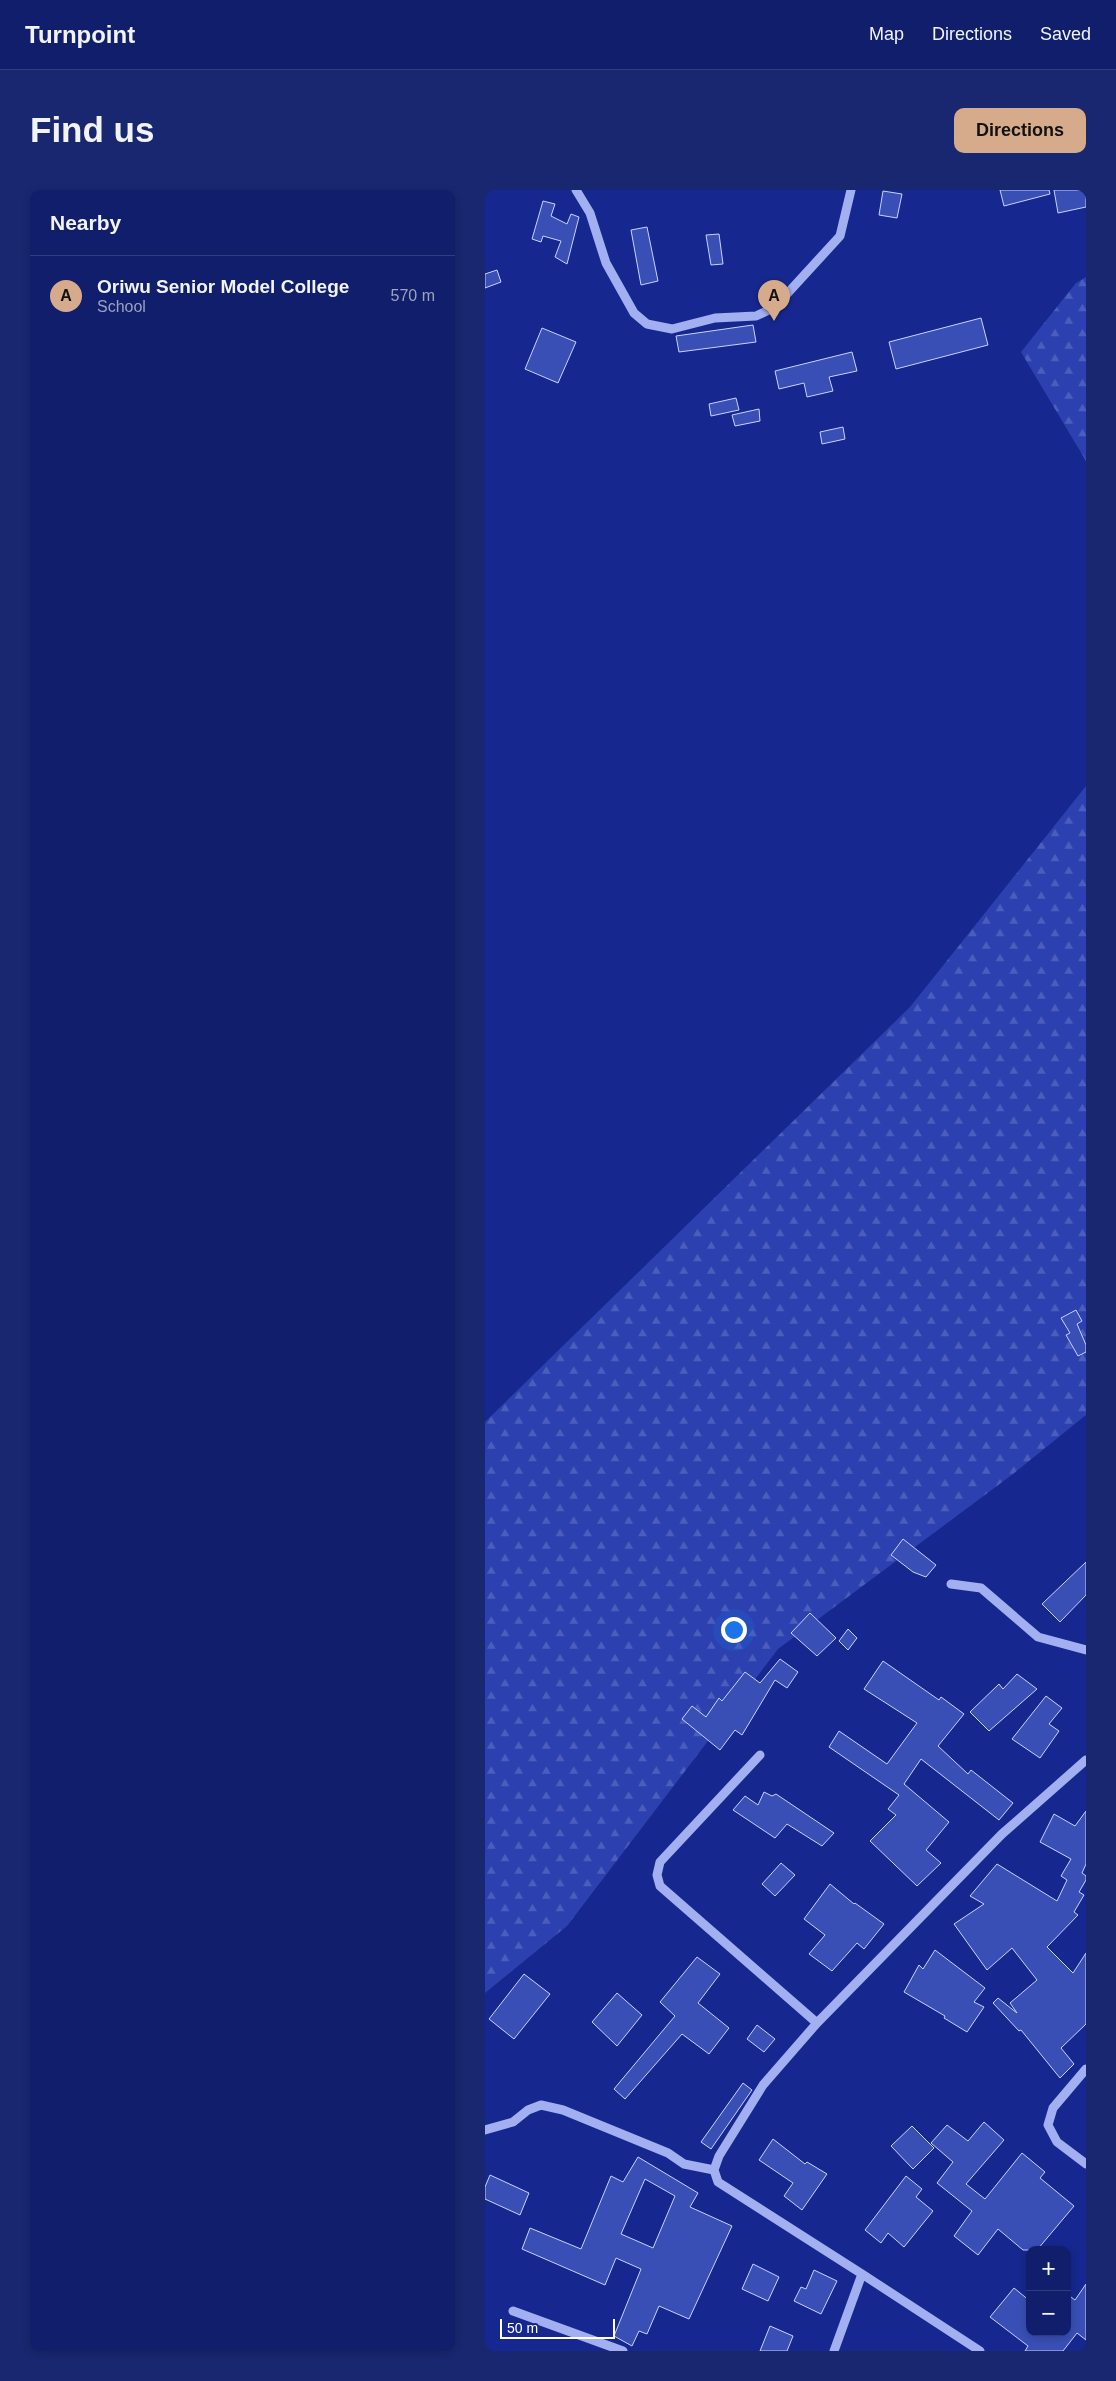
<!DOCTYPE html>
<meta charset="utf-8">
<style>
:root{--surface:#101e6b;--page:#192771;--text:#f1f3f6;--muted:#9ca2c1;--line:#303c7e;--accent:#d6ab8b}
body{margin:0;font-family:Arial,sans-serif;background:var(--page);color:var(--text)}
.controls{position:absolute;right:15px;bottom:15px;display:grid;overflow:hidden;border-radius:10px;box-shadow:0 2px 8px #0003}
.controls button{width:45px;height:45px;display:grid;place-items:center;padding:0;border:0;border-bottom:1px solid var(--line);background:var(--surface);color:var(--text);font:25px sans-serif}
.scale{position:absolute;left:15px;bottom:12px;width:115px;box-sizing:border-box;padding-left:5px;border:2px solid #fff;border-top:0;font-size:14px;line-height:18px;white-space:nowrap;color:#fff;-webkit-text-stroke:4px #16288f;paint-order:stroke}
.you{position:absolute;left:248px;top:1439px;width:18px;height:18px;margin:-12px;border:4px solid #fff;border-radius:50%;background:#1a73e8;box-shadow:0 0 0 8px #1a73e833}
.badge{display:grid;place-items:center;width:32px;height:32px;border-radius:50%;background:var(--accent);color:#111;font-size:16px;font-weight:700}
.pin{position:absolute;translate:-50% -41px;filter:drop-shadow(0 1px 2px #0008)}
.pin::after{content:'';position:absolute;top:26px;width:18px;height:15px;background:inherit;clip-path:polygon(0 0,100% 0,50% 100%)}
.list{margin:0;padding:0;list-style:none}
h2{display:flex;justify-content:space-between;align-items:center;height:65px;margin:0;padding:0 20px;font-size:21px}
h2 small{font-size:16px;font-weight:400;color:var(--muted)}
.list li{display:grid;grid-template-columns:32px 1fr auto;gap:15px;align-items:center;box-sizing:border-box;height:80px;padding:0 20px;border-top:1px solid var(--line)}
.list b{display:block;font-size:19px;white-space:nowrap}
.list p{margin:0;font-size:16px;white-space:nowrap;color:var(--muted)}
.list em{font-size:16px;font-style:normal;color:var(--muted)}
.map{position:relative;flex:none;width:601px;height:2161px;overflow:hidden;border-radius:10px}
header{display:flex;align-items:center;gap:30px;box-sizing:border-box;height:70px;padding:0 25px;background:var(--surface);border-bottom:1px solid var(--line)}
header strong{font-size:24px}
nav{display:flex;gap:28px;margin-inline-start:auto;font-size:18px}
.intro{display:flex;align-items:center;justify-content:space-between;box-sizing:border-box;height:120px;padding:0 30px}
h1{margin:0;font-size:35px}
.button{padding:12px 22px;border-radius:10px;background:var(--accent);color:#111;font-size:18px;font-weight:700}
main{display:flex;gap:30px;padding:0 30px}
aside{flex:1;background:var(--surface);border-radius:10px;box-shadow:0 2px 8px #0003}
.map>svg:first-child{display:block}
</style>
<header>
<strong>Turnpoint</strong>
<nav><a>Map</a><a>Directions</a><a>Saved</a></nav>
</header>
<div class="intro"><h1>Find us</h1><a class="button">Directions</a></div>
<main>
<aside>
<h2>Nearby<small></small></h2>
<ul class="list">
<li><span class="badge">A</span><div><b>Oriwu Senior Model College</b><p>School</p></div><em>570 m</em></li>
</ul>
</aside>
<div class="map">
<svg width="601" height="2161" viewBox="0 0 601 2161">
<defs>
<pattern id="forest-firs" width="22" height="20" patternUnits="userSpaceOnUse" patternTransform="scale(1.25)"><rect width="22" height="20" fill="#2c41af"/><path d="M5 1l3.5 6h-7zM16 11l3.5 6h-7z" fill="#4c5ebb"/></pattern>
</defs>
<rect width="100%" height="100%" fill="#16288f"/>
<path fill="url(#forest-firs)" d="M 601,87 L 601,271 L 536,162 L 591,93 Z
M 601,596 L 601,1225 L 528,1284 L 293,1459 L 82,1736 L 0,1803 L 0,1232 L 425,817 Z"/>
<path fill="#3a4fb5" stroke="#c8d1fb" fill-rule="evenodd" d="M 515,0 L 564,0 L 565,4 L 519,16 Z
M 569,0 L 601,0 L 601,17 L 573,23 Z
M 398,1 L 417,4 L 412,28 L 394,25 Z
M 58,11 L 70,14 L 66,26 L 82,34 L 86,24 L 94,27 L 82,74 L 70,67 L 76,51 L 58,46 L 56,52 L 47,49 Z
M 162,37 L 173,91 L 156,95 L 146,40 Z
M 234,44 L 238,74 L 226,75 L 221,45 Z
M 12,80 L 16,92 L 0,98 L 0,84 Z
M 496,128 L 503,155 L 411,179 L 404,152 Z
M 268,135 L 271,152 L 194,162 L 191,146 Z
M 57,138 L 91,152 L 73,193 L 40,179 Z
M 367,162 L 372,181 L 344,187 L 348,201 L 322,207 L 319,193 L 294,199 L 290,181 Z
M 251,208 L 254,220 L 226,226 L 224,214 Z
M 274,219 L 275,231 L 250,236 L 247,225 Z
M 358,237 L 360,249 L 337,254 L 335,242 Z
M 591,1120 L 597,1131 L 592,1134 L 601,1155 L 601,1162 L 593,1166 L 581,1145 L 585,1143 L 576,1128 Z
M 418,1349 L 451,1375 L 441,1387 L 428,1382 L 406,1365 Z
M 601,1372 L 601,1405 L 575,1432 L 557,1414 Z
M 325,1423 L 351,1448 L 332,1466 L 306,1443 Z
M 363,1439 L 372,1448 L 363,1460 L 354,1451 Z
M 295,1469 L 313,1482 L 302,1498 L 290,1490 L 257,1545 L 250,1540 L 235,1560 L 197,1529 L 207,1516 L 221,1527 L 234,1508 L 237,1511 L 260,1482 L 275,1493 Z
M 398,1471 L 454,1510 L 456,1507 L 479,1524 L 453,1556 L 483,1584 L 486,1580 L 528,1613 L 514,1630 L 436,1569 L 419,1594 L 464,1632 L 441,1660 L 456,1673 L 432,1696 L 385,1651 L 411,1625 L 403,1619 L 414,1605 L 344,1557 L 354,1541 L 402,1574 L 432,1533 L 379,1499 Z
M 532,1484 L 552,1499 L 504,1541 L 485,1522 L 514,1494 L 518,1499 Z
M 561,1506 L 577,1518 L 564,1534 L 574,1541 L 555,1568 L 527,1549 Z
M 279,1602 L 287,1606 L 291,1604 L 349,1643 L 337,1656 L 302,1634 L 290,1648 L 248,1620 L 260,1606 L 273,1615 Z
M 601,1621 L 601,1674 L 597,1683 L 601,1686 L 601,1690 L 594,1702 L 599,1705 L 589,1722 L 593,1725 L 562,1757 L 588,1783 L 601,1763 L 601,1834 L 576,1858 L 589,1874 L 575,1888 L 536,1840 L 534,1841 L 508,1813 L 513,1808 L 532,1823 L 525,1813 L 552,1790 L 527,1758 L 502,1780 L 469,1734 L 499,1714 L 485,1706 L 512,1674 L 572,1711 L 582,1690 L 576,1686 L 586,1669 L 555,1652 L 569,1624 L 590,1636 Z
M 296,1673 L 310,1685 L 290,1706 L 277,1694 Z
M 345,1694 L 369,1714 L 370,1713 L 399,1734 L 379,1759 L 372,1753 L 347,1781 L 324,1764 L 340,1745 L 319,1729 Z
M 450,1760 L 500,1798 L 489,1812 L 499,1817 L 482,1842 L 459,1828 L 460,1826 L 419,1802 L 434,1775 L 438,1779 Z
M 212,1767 L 235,1784 L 213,1813 L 244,1838 L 224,1864 L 197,1844 L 140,1909 L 129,1899 L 190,1826 L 175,1812 Z
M 39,1784 L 65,1804 L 29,1849 L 4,1829 Z
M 132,1803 L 157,1825 L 132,1856 L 107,1832 Z
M 272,1835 L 290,1849 L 279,1862 L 262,1849 Z
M 258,1893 L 267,1900 L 226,1959 L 216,1952 Z
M 499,1932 L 519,1950 L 481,1994 L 500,2009 L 537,1963 L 560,1982 L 555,1988 L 589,2016 L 552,2060 L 538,2060 L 513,2039 L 493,2065 L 469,2046 L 487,2021 L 452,1993 L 468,1972 L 446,1953 L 462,1935 L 483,1951 Z
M 427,1936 L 449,1958 L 428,1979 L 406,1956 Z
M 288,1949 L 320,1974 L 322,1972 L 342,1984 L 317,2020 L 299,2006 L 308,1993 L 274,1970 Z
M 153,1967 L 213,2003 L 205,2017 L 247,2036 L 204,2129 L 174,2116 L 162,2144 L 154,2141 L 147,2156 L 129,2146 L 156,2079 L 131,2068 L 120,2095 L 37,2059 L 45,2038 L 96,2059 L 126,1986 L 138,1992 ZM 160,1989 L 190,2006 L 168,2058 L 136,2044 Z
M 5,1985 L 44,2003 L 35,2025 L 0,2009 L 0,1997 Z
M 421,1986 L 437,1999 L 431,2007 L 448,2021 L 419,2057 L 403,2043 L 396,2053 L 380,2040 Z
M 268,2074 L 294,2087 L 283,2111 L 257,2099 Z
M 329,2080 L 352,2091 L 336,2124 L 309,2111 L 316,2097 L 321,2099 Z
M 601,2094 L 601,2150 L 592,2143 L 578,2161 L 540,2161 L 543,2156 L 505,2127 L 529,2098 L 545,2111 L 545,2142 L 582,2142 L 582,2104 L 590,2110 Z
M 285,2136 L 308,2146 L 302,2161 L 275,2161 Z"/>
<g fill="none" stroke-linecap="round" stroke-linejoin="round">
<path stroke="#a2aff0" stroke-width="9" d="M 91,0 L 105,23 L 121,73 L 149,123 L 162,134 L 187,139 L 230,128 L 271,126 L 290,117 L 355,46 L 366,0
M 466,1394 L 496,1398 L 553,1447 L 601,1460
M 275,1565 L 175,1672 L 172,1685 L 175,1696 L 332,1833
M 601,1879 L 568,1918 L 563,1935 L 572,1952 L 601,1974
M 0,1940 L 28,1932 L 43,1920 L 56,1915 L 78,1920 L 183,1963 L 199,1974 L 229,1980
M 377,2084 L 495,2161
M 28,2121 L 138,2161
M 349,2161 L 377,2084 L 233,1992 L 229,1980 L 234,1966 L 278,1895 L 332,1833 L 517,1644 L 601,1570"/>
</g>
</svg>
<div class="controls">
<button>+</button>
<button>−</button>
</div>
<div class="scale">50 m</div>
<div class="you"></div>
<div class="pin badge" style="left:289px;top:131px">A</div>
</div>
</main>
